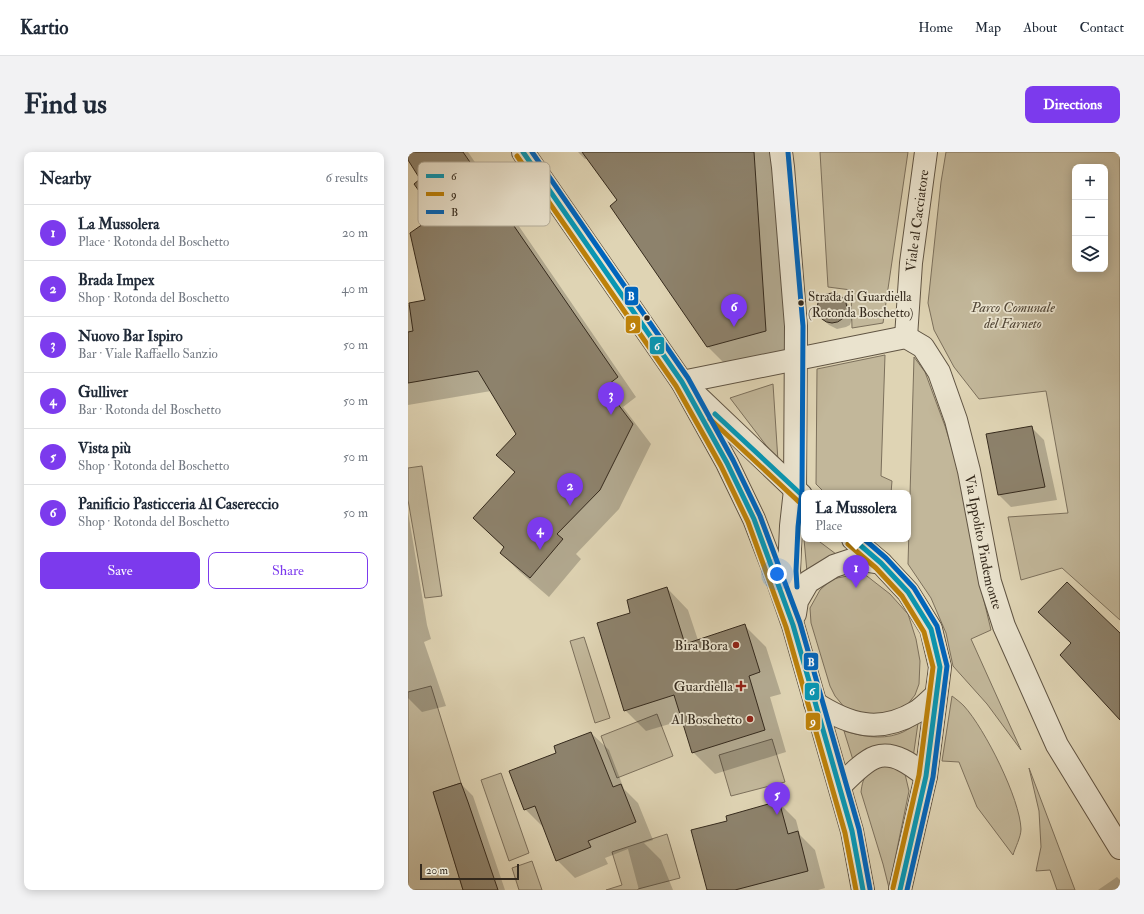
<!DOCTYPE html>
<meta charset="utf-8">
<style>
:root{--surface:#fff;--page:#f2f2f3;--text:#1f2937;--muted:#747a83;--line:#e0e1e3;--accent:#7c3aed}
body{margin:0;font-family:"IM FELL Double Pica",serif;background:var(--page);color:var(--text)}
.controls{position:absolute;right:12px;top:12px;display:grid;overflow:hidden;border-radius:8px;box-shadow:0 2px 10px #0003}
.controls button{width:36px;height:36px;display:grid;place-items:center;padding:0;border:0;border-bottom:1px solid var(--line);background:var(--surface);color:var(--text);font:20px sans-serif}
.scale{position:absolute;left:12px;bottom:10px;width:99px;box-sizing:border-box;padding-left:4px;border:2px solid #352a1d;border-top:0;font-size:11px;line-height:14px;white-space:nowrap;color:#352a1d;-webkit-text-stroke:3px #eae3ce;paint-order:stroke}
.you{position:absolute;left:369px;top:422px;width:14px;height:14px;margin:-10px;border:3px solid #fff;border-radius:50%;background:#1a73e8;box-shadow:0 0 0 6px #1a73e833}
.badge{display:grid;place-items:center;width:26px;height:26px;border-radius:50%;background:var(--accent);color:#fff;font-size:13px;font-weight:700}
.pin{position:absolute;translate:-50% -33px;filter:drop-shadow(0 1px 2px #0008)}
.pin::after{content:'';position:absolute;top:21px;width:14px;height:12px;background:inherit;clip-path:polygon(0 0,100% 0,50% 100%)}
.popup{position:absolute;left:393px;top:338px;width:110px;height:52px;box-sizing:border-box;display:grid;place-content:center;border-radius:8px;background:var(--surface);filter:drop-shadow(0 1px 3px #0005);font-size:13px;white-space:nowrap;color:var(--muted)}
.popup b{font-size:15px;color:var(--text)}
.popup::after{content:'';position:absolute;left:50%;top:100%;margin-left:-8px;border:8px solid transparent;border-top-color:var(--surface)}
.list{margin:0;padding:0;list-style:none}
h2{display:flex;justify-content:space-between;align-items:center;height:52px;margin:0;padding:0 16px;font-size:17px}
h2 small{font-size:13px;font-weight:400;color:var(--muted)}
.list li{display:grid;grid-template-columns:26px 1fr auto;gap:12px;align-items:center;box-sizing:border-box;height:56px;padding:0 16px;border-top:1px solid var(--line)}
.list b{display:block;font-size:15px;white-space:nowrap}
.list p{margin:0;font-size:13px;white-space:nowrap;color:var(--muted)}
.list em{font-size:13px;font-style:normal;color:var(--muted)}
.actions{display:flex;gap:8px;padding:12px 16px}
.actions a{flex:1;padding:9px 0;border:1px solid var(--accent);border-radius:8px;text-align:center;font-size:14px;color:var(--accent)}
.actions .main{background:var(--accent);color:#fff}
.icon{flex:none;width:22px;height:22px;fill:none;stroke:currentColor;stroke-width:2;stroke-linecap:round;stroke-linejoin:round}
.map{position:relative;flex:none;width:712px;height:738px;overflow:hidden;border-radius:8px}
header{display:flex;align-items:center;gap:24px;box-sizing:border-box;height:56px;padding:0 20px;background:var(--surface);border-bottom:1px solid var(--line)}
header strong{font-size:19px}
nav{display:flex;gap:22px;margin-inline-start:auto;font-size:14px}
.intro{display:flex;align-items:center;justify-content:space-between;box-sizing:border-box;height:96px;padding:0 24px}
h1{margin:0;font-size:28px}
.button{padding:10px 18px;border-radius:8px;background:var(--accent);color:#fff;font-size:14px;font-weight:700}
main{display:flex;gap:24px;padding:0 24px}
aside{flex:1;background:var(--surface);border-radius:8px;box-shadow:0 2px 10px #0003}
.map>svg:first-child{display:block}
</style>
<header>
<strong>Kartio</strong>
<nav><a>Home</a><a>Map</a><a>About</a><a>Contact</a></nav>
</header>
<div class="intro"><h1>Find us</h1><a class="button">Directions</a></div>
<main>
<aside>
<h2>Nearby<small>6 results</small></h2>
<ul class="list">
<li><span class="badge">1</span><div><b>La Mussolera</b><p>Place · Rotonda del Boschetto</p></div><em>20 m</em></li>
<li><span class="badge">2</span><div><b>Brada Impex</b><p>Shop · Rotonda del Boschetto</p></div><em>40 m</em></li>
<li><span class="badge">3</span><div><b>Nuovo Bar Ispiro</b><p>Bar · Viale Raffaello Sanzio</p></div><em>50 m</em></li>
<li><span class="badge">4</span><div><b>Gulliver</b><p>Bar · Rotonda del Boschetto</p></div><em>50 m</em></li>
<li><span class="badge">5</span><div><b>Vista più</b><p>Shop · Rotonda del Boschetto</p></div><em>50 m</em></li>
<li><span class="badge">6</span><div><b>Panificio Pasticceria Al Casereccio</b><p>Shop · Rotonda del Boschetto</p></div><em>50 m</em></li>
</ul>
<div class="actions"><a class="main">Save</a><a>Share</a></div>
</aside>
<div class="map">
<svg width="712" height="738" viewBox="0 0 712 738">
<rect width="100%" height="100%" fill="#dfd4b4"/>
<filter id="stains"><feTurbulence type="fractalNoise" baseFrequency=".005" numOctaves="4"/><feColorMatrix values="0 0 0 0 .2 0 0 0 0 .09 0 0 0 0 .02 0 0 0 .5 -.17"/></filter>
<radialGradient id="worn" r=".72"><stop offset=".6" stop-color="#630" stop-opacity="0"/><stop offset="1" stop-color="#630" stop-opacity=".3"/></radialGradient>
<path fill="#c2b79a" stroke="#7c705c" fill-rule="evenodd" d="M 412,0 L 500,0 L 475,171 L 444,176 L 443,138 L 420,135 Z
M 538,0 L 712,0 L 712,468 L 654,416 L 613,428 L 600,365 L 660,361 L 638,239 L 571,247 L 546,215 L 526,178 L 520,151 L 533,30 ZM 667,15 L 697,15 L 697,117 L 667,117 Z
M 477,203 L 473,324 L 484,329 L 483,341 L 417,341 L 408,332 L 409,217 Z
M 506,205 L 517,220 L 537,274 L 555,333 L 566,407 L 583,478 L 563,487 L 613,598 L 579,552 L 545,514 L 538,481 L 523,446 L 500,412 Z
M 365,232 L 370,309 L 322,246 Z
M 14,314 L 34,444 L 17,446 L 0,348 L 0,316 Z
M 396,387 L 408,387 L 428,402 L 399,420 Z
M 455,421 L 482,442 L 500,462 L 508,487 L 512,509 L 511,532 L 507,543 L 499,553 L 483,562 L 468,565 L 437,556 L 427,544 L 422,534 L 403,471 L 402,456 L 412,438 L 424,427 Z
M 176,485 L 202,566 L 187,571 L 162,489 Z
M 23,534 L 53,631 L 26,640 L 55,738 L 0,738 L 0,540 Z
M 544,544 C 548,547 552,550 556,554 C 577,577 612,647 613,677 C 613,685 607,696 605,703 L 569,655 L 551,610 L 534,609 Z
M 249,562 L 265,604 L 209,626 L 193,584 Z
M 510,571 L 505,606 L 445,608 L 436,579 C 453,584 472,588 490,582 C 497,580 503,575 510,571 Z
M 364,587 L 377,630 L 323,644 L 311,603 Z
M 472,613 L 485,614 L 497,622 L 501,639 L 481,736 L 475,712 L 453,640 C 455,623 459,621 472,613 Z
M 621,616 L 667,738 L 649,738 L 642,718 L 628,719 L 633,695 L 631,659 Z
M 93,621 L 121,701 L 101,709 L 73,628 Z
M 259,682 L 272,726 L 230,737 L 230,738 L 198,738 L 214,733 L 204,700 Z
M 124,709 L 134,738 L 111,738 L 104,716 Z"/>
<path fill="#0003" d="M 0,0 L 60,0 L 228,245 L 215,255 L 243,292 L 211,357 L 168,402 L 173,407 L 141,445 L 112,420 L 93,401 L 96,396 L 66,366 L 107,321 L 89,303 L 109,282 L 83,239 L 0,253 L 0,153 L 18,149 L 30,63 L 13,27 L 0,6 Z
M 170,0 L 365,0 L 379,200 L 321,216 L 300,195 L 210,48 L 180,6 L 177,7 Z
M 424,142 L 433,145 L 443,155 L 445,164 L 442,173 L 438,175 L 429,177 L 421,173 L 414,166 L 411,158 L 411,153 L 416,146 Z
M 624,276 L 636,288 L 649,348 L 603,355 L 591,343 Z
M 0,360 L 19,473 L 23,487 L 16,490 L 38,554 L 14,560 L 0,546 Z
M 259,436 L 280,458 L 290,488 L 337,474 L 358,495 L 373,542 L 362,545 L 378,600 L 307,622 L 285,600 L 275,568 L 238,579 L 217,558 L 224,461 Z
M 183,581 L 201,598 L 216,637 L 230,651 L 245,688 L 236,691 L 253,708 L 265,738 L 231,738 L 220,697 L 197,706 L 200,712 L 167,726 L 149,708 L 136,674 L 135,675 L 117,657 L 150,601 Z
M 53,632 L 65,644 L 97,738 L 56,738 Z
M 371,651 L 388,668 L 392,683 L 407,698 L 417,736 L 410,738 L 300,738 L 320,669 Z
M 709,725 L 712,728 L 712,738 L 690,738 Z"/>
<path fill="#8d826c" stroke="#352a1d" d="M 0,0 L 55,0 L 210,225 L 197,235 L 225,272 L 192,338 L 149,382 L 155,387 L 122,426 L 92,401 L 96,395 L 65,366 L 107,320 L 88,303 L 108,282 L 70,219 L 0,231 L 0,180 L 5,179 L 1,151 L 17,148 L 2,81 L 28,63 L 6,32 L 12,27 L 0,8 Z
M 174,0 L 346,0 L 358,179 L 299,195 L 202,54 L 209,48 Z
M409 156a15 15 0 1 1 30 0a15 15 0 1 1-30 0Z
M 624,274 L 637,335 L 590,343 L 578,282 Z
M 659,430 L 712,481 L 712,568 L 652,503 L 663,491 L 630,460 Z
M 259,435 L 277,492 L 337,472 L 352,520 L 341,524 L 357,578 L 284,601 L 266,543 L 216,559 L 189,471 L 222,461 L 219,448 Z
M 183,580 L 205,635 L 213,632 L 228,670 L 180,689 L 183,695 L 148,709 L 127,654 L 116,658 L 101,619 L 148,601 L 146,594 Z
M 53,631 L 60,650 L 90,738 L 55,738 L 25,640 Z
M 371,649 L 380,682 L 390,679 L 400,719 L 327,738 L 299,738 L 283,678 L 319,669 L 318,664 Z"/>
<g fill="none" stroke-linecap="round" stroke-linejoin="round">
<g stroke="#605443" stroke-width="24">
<g id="minor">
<path d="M 115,0 L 274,230 L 319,311 L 346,367 L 368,424 L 385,473 L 444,679 L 455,738"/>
<path d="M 373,0 L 375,15 L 388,174 L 387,338 L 383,374 L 381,419 L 383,446"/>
<path id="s1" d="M 498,185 L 503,111 L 518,0"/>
<path id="s2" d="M 274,230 L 498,185 L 515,195 L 531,220 L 548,268 L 561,319 L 582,430 L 596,474 L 649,593 L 712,696"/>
<path d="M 289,244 L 393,343"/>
<path d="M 445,387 L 473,411 L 500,440 L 523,477 L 532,515 L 518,624 L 492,738"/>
<path d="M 387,462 L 389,449 L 400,430 L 426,414 L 447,407 L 473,411"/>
<path d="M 407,551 C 441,573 471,582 508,560 C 515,556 521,549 527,544"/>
<path d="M 432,634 C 440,626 456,609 468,605 C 486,599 504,613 518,624"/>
</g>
</g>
<use href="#minor" stroke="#eae3ce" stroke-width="22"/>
<g stroke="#eae3ce" stroke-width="8">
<path id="bus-1" d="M 115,0 L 274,230 L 319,311 L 346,367 L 385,473 L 444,679 L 455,738
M 307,262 L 396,345
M 445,387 L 473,411 L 500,440 L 523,477 L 532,515 L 518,624 L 492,738"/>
</g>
<g stroke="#eae3ce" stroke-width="8">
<path id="bus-2" d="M 109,4 L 268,234 L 313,314 L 340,370 L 378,475 L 437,681 L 448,738
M 302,267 L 391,350
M 440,392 L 468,416 L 494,444 L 516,480 L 525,515 L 511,623 L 485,736"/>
</g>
<g stroke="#eae3ce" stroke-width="8">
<path id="bus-3" d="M 124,0 L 280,226 L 325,308 L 352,364 L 392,471 L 451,677 L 462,737
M 380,0 L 395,174 L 394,338 L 390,375 L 388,419 L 389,435
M 456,387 L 478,406 L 506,436 L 529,474 L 539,514 L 525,625 L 499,738"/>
</g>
<use href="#bus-1" stroke="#0896b3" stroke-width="5"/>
<use href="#bus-2" stroke="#bd8109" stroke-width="5"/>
<use href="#bus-3" stroke="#0065bd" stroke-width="5"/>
</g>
<g fill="#352a1d" stroke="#eae3ce" stroke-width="1.5">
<circle cx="393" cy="151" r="3.5"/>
<circle cx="239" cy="166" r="3.5"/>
</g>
<g fill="#8f2418" stroke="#eae3ce" stroke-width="1.5">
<circle cx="328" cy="493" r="4"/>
<path d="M331 528h4v4h4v4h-4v4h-4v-4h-4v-4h4z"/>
<circle cx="342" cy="567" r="4"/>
</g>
<g text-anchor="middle" stroke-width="3.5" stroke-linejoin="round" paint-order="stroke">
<g font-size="13" fill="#352a1d" stroke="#eae3ce" text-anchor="start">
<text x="400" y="149">Strada di Guardiella<tspan x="400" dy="16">(Rotonda Boschetto)</tspan></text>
</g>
<g font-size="14" fill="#352a1d" stroke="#eae3ce">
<text dy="5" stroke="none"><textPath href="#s1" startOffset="117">Viale al Cacciatore</textPath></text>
<text dy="5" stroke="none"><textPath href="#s2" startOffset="454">Via Ippolito Pindemonte</textPath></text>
</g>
<g font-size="14" font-style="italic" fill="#514636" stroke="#eae3ce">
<text x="605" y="160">Parco Comunale<tspan x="605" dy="16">del Farneto</tspan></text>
</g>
<g font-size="14" fill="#352a1d" stroke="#eae3ce" text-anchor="end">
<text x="320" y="498">Bira Bora</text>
<text x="325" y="539">Guardiella</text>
<text x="334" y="572">Al Boschetto</text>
</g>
</g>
<rect x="10" y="10" width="132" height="64" rx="6" fill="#eae3ce" stroke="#b4ac99" stroke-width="1"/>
<rect x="18" y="22" width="18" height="4" fill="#0896b3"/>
<rect x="18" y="40" width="18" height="4" fill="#bd8109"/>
<rect x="18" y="58" width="18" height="4" fill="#0065bd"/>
<g font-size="11" fill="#352a1d">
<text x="43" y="28">6</text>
<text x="43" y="46">9</text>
<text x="43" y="64">B</text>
</g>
<g stroke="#eae3ce" stroke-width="1.5">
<rect x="216" y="134" width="15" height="20" rx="4" fill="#0065bd"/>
<rect x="217" y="163" width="16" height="19" rx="4" fill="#bd8109"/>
<rect x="241" y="184" width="16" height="19" rx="4" fill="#0896b3"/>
<rect x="395" y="500" width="16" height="19" rx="4" fill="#0065bd"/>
<rect x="396" y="530" width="16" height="19" rx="4" fill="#0896b3"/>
<rect x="397" y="560" width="16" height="19" rx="4" fill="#bd8109"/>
</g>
<g font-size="11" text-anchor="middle" font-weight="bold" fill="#fff">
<text x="223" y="148">B</text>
<text x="225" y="176">9</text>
<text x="249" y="198">6</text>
<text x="403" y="514">B</text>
<text x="404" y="543">6</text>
<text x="405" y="573">9</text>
</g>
<rect width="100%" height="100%" filter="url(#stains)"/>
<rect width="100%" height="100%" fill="url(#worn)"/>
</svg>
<div class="controls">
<button>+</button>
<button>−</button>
<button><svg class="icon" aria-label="layers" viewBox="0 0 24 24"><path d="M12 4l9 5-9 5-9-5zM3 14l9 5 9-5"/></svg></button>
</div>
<div class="scale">20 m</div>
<div class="you"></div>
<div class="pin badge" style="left:448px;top:436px">1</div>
<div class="popup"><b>La Mussolera</b>Place</div>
<div class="pin badge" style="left:162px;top:354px">2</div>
<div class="pin badge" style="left:203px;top:263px">3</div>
<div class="pin badge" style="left:132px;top:398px">4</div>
<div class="pin badge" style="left:369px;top:663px">5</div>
<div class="pin badge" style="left:326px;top:175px">6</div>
</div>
</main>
